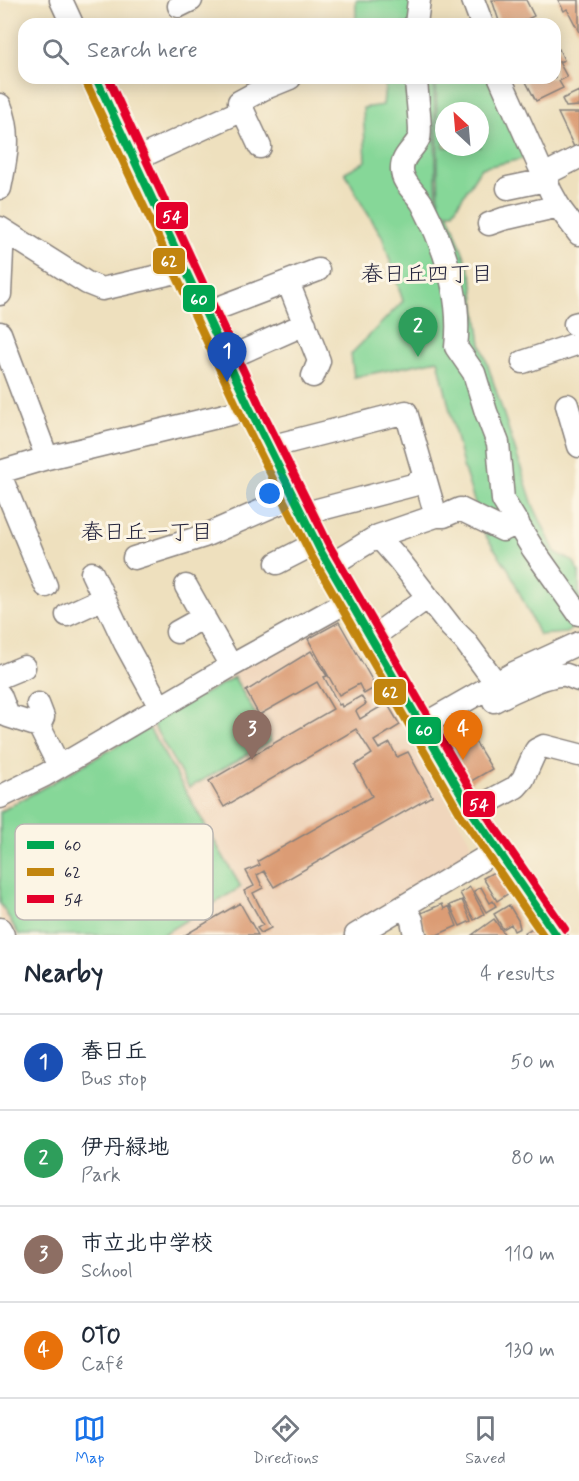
<!DOCTYPE html>
<meta charset="utf-8">
<style>
:root{--surface:#fff;--page:#f6f6f7;--text:#1f2937;--muted:#747a83;--line:#e0e1e3;--accent:#1a73e8}
body{margin:0;font-family:Mynerve,"Klee One",sans-serif;background:var(--page);color:var(--text)}
.compass{position:absolute;left:435px;top:102px;width:54px;height:54px;border-radius:50%;background:var(--surface);box-shadow:0 3px 15px #0003;rotate:334deg}
.you{position:absolute;left:270px;top:494px;width:21px;height:21px;margin:-15px;border:4px solid #fff;border-radius:50%;background:#1a73e8;box-shadow:0 0 0 9px #1a73e833}
.badge{display:grid;place-items:center;width:39px;height:39px;border-radius:50%;background:var(--accent);color:#fff;font-size:20px;font-weight:700}
.pin{position:absolute;translate:-50% -50px;filter:drop-shadow(0 2px 3px #0008)}
.pin::after{content:'';position:absolute;top:32px;width:21px;height:18px;background:inherit;clip-path:polygon(0 0,100% 0,50% 100%)}
.list{margin:0;padding:0;list-style:none}
h2{display:flex;justify-content:space-between;align-items:center;height:78px;margin:0;padding:0 24px;font-size:26px}
h2 small{font-size:20px;font-weight:400;color:var(--muted)}
.list li{display:grid;grid-template-columns:39px 1fr auto;gap:18px;align-items:center;box-sizing:border-box;height:96px;padding:0 24px;border-top:2px solid var(--line)}
.list b{display:block;font-size:22px;white-space:nowrap}
.list p{margin:0;font-size:20px;white-space:nowrap;color:var(--muted)}
.list em{font-size:20px;font-style:normal;color:var(--muted)}
.icon{flex:none;width:33px;height:33px;fill:none;stroke:currentColor;stroke-width:2;stroke-linecap:round;stroke-linejoin:round}
.map{position:relative;flex:none;width:579px;height:935px;overflow:hidden}
.search{position:absolute;background:var(--surface);box-shadow:0 3px 15px #0003;left:18px;right:18px;top:18px;height:66px;display:flex;align-items:center;gap:15px;box-sizing:border-box;padding:0 21px;border-radius:18px;color:var(--muted);font-size:22px}
.sheet{height:462px;background:var(--surface)}
nav{display:flex;justify-content:space-around;align-items:center;box-sizing:border-box;height:84px;border-top:2px solid var(--line);background:var(--surface);font-size:16px;color:var(--muted)}
nav a{display:grid;justify-items:center;gap:3px}
nav .on{color:var(--accent)}
.map>svg:first-child{display:block}
</style>
<div class="map">
<svg width="579" height="935" viewBox="0 0 579 935">
<rect width="100%" height="100%" fill="#fcf5e5"/>
<filter id="ink" filterUnits="userSpaceOnUse"><feTurbulence type="fractalNoise" baseFrequency=".0167" numOctaves="2"/><feDisplacementMap in="SourceGraphic" scale="12" xChannelSelector="R" yChannelSelector="G"/><feConvolveMatrix kernelMatrix="1 2 1 2 8 2 1 2 1" color-interpolation-filters="sRGB"/></filter>
<filter id="wash" filterUnits="userSpaceOnUse"><feTurbulence type="fractalNoise" baseFrequency=".008" numOctaves="4" result="noise"/><feDisplacementMap in="SourceGraphic" scale="24" xChannelSelector="R" yChannelSelector="G"/><feGaussianBlur stdDeviation="1.35" result="paint"/><feColorMatrix in="noise" values="0 0 0 0 0 0 0 0 0 0 0 0 0 0 0 0 0 1.4 0 .05"/><feComposite in="paint" operator="in"/></filter>
<g filter="url(#wash)">
<rect width="100%" height="100%" fill="#eee0be"/>
<path fill="#f0d6bc" d="M 337,613 L 471,842 L 468,861 L 342,935 L 12,935 L 0,914 L 0,805 Z"/>
<path fill="#86d798" stroke="#547c6a" stroke-width="1.5" fill-rule="evenodd" d="M 356,0 L 415,0 L 411,24 L 356,24 Z
M 386,78 L 434,78 L 437,214 L 449,214 L 472,277 L 481,344 L 533,505 L 555,552 L 574,562 L 579,573 L 579,623 L 566,633 L 539,635 L 509,570 L 485,535 L 463,466 L 438,360 L 354,377 L 351,354 L 403,301 L 382,236 L 363,206 L 345,172 L 366,161 L 363,108 L 383,105 Z
M 436,78 L 496,78 L 531,157 L 481,168 L 453,212 L 439,211 ZM 444,111 L 480,111 L 480,147 L 444,147 Z
M 234,677 L 271,741 L 189,788 L 152,723 Z
M 149,728 L 241,887 L 162,935 L 19,935 L 0,903 L 0,812 Z"/>
<g id="blocks">
<path fill="#db9c74" d="M 492,0 L 526,0 L 534,16 L 517,24 L 500,24 Z
M 558,0 L 579,0 L 579,32 L 567,9 L 564,11 Z
M 559,49 L 564,60 L 559,62 L 567,77 L 559,81 L 563,88 L 536,101 L 524,78 L 555,78 L 555,51 Z
M 579,91 L 579,106 L 566,107 L 562,99 Z
M 558,113 L 579,113 L 579,148 L 575,149 Z
M 339,622 L 376,687 L 364,694 L 359,684 L 339,695 L 308,639 Z
M 311,651 L 327,676 L 324,677 L 339,705 L 341,704 L 342,707 L 361,696 L 366,704 L 356,711 L 360,719 L 387,703 L 400,725 L 374,741 L 379,749 L 390,743 L 397,757 L 408,752 L 432,796 L 274,887 L 264,871 L 257,875 L 263,888 L 253,893 L 271,928 L 261,933 L 257,928 L 263,925 L 244,891 L 254,886 L 246,871 L 260,865 L 258,861 L 372,796 L 355,765 L 372,754 L 356,729 L 224,807 L 209,781 L 333,709 L 317,682 L 259,715 L 246,691 Z
M 469,725 L 476,736 L 473,738 L 492,769 L 468,783 L 443,741 Z
M 496,871 L 509,893 L 497,901 L 483,878 Z
M 470,887 L 484,914 L 474,920 L 460,893 Z
M 481,887 L 490,903 L 493,901 L 496,906 L 486,912 L 474,891 Z
M 462,900 L 471,921 L 460,926 L 450,905 Z
M 240,903 L 258,935 L 185,935 Z
M 442,904 L 444,909 L 449,906 L 457,926 L 437,935 L 428,935 L 419,914 Z
M 509,905 L 518,920 L 520,928 L 514,931 L 511,924 L 503,929 L 494,914 Z
M 494,919 L 505,935 L 472,935 Z
M 534,927 L 538,935 L 526,935 L 524,933 Z"/>
</g>
</g>
<g filter="url(#ink)">
<use href="#blocks" fill-opacity="0" stroke="#88817c" stroke-width="1.5"/>
<g fill="none" stroke-linecap="round" stroke-linejoin="round">
<g stroke="#88817c" stroke-width="25">
<path id="minor" d="M 61,0 L 72,24
M 473,0 L 482,24
M 179,6 L 191,0
M 416,24 L 419,0
M 96,78 L 250,409 L 320,550 L 471,811 C 498,854 527,894 556,935
M 416,78 C 416,90 422,130 419,138 C 414,149 401,156 402,170 C 402,184 417,193 423,205 C 445,248 462,299 456,347 L 474,373 L 486,412 L 498,443 L 503,500 L 533,549 L 579,614
M 500,78 L 551,192 L 561,210 L 579,234
M 0,105 C 12,134 6,158 0,188
M 260,147 L 239,102 L 263,89 L 290,78
M 134,160 L 243,110
M 544,175 L 579,157
M 508,188 L 546,180
M 489,224 L 503,219 L 559,206
M 0,228 L 87,283 L 102,289 L 185,270
M 288,282 L 319,361 L 313,376
M 0,294 L 3,230
M 205,313 L 318,270
M 575,324 L 579,323
M 0,333 L 47,458
M 226,359 L 305,324
M 523,362 L 579,343
M 567,405 L 579,446
M 269,447 L 406,412 L 436,516 L 378,536 L 329,566
M 0,472 L 47,458 L 250,409
M 0,475 L 46,586
M 302,514 L 413,485 L 425,477
M 436,516 L 444,516 L 460,509 L 503,530 L 518,523
M 378,536 L 399,560 L 451,627 L 465,641 L 496,683
M 134,558 L 204,536 L 293,497
M 277,563 L 316,543
M 92,573 L 125,643 L 160,707
M 186,586 L 231,666
M 67,615 L 104,598
M 177,632 L 204,617
M 370,639 L 428,597
M 0,677 L 24,667
M 0,695 L 8,716 L 39,726 L 59,766
M 494,701 C 509,693 549,673 566,675 C 570,676 575,679 579,680
M 38,704 L 43,717 L 39,726
M 421,726 L 514,673 L 579,643
M 0,797 L 45,775 L 231,666 L 348,601
M 471,811 L 516,787 L 523,779 L 536,750 L 544,746 L 579,755
M 405,907 L 412,920 L 415,935
M 0,929 L 3,935
M 356,935 L 496,851"/>
</g>
<use href="#minor" stroke="#fff" stroke-width="22"/>
<g stroke="#fcf5e5" stroke-width="12">
<path id="bus-1" d="M 96,78 L 250,409 L 320,550 L 471,811 L 556,935"/>
</g>
<g stroke="#fcf5e5" stroke-width="12">
<path id="bus-2" d="M 86,82 L 240,413 L 311,555 L 462,817 L 543,935"/>
</g>
<g stroke="#fcf5e5" stroke-width="12">
<path id="bus-3" d="M 108,78 L 259,404 L 329,545 L 480,806 L 565,929"/>
</g>
<use href="#bus-1" stroke="#00a651" stroke-width="8"/>
<use href="#bus-2" stroke="#c2850f" stroke-width="8"/>
<use href="#bus-3" stroke="#e4002b" stroke-width="8"/>
</g>
</g>
<g text-anchor="middle" stroke-width="6" stroke-linejoin="round" paint-order="stroke">
<g font-size="22" fill="#22223b" stroke="#fcf5e5">
<text x="427" y="281">春日丘四丁目</text>
<text x="147" y="539">春日丘一丁目</text>
</g>
</g>
<rect x="15" y="824" width="198" height="96" rx="9" fill="#fcf5e5" stroke="#bbb6b2" stroke-width="1.5"/>
<rect x="27" y="841" width="27" height="8" fill="#00a651"/>
<rect x="27" y="868" width="27" height="8" fill="#c2850f"/>
<rect x="27" y="895" width="27" height="8" fill="#e4002b"/>
<g font-size="16" fill="#22223b">
<text x="64" y="851">60</text>
<text x="64" y="878">62</text>
<text x="64" y="905">54</text>
</g>
<g stroke="#fcf5e5" stroke-width="2">
<rect x="155" y="201" width="34" height="29" rx="6" fill="#e4002b"/>
<rect x="152" y="247" width="34" height="28" rx="6" fill="#c2850f"/>
<rect x="182" y="284" width="34" height="29" rx="6" fill="#00a651"/>
<rect x="373" y="678" width="34" height="28" rx="6" fill="#c2850f"/>
<rect x="407" y="716" width="35" height="29" rx="6" fill="#00a651"/>
<rect x="462" y="790" width="34" height="28" rx="6" fill="#e4002b"/>
</g>
<g font-size="16" text-anchor="middle" font-weight="bold" fill="#fff">
<text x="172" y="222">54</text>
<text x="169" y="267">62</text>
<text x="199" y="305">60</text>
<text x="390" y="698">62</text>
<text x="424" y="736">60</text>
<text x="479" y="810">54</text>
</g>
</svg>
<svg class="compass" viewBox="-18 -18 36 36"><path d="M0-13l5 13h-10z" fill="#e53935"/><path d="M0 13l5-13h-10z" fill="#747a83"/></svg>
<div class="you"></div>
<div class="pin badge" style="left:227px;top:382px;background:#1a4fb4">1</div>
<div class="pin badge" style="left:418px;top:357px;background:#2e9e5b">2</div>
<div class="pin badge" style="left:252px;top:760px;background:#8d6e63">3</div>
<div class="pin badge" style="left:463px;top:760px;background:#e8710a">4</div>
<div class="search"><svg class="icon" aria-label="search" viewBox="0 0 24 24"><circle cx="10" cy="10" r="6"/><path d="M15 15l6 6"/></svg>Search here</div>
</div>
<section class="sheet">
<h2>Nearby<small>4 results</small></h2>
<ul class="list">
<li><span class="badge" style="background:#1a4fb4">1</span><div><b>春日丘</b><p>Bus stop</p></div><em>50 m</em></li>
<li><span class="badge" style="background:#2e9e5b">2</span><div><b>伊丹緑地</b><p>Park</p></div><em>80 m</em></li>
<li><span class="badge" style="background:#8d6e63">3</span><div><b>市立北中学校</b><p>School</p></div><em>110 m</em></li>
<li><span class="badge" style="background:#e8710a">4</span><div><b>OTO</b><p>Café</p></div><em>130 m</em></li>
</ul>
</section>
<nav>
<a class="on"><svg class="icon" aria-label="map" viewBox="0 0 24 24"><path d="M3 6l6-2 6 2 6-2v14l-6 2-6-2-6 2zM9 4v14M15 6v14"/></svg>Map</a>
<a><svg class="icon" aria-label="directions" viewBox="0 0 24 24"><path d="M12 3l9 9-9 9-9-9zM9 14v-3h6M13 9l2 2-2 2"/></svg>Directions</a>
<a><svg class="icon" aria-label="saved" viewBox="0 0 24 24"><path d="M7 4h10v16l-5-4-5 4z"/></svg>Saved</a>
</nav>
